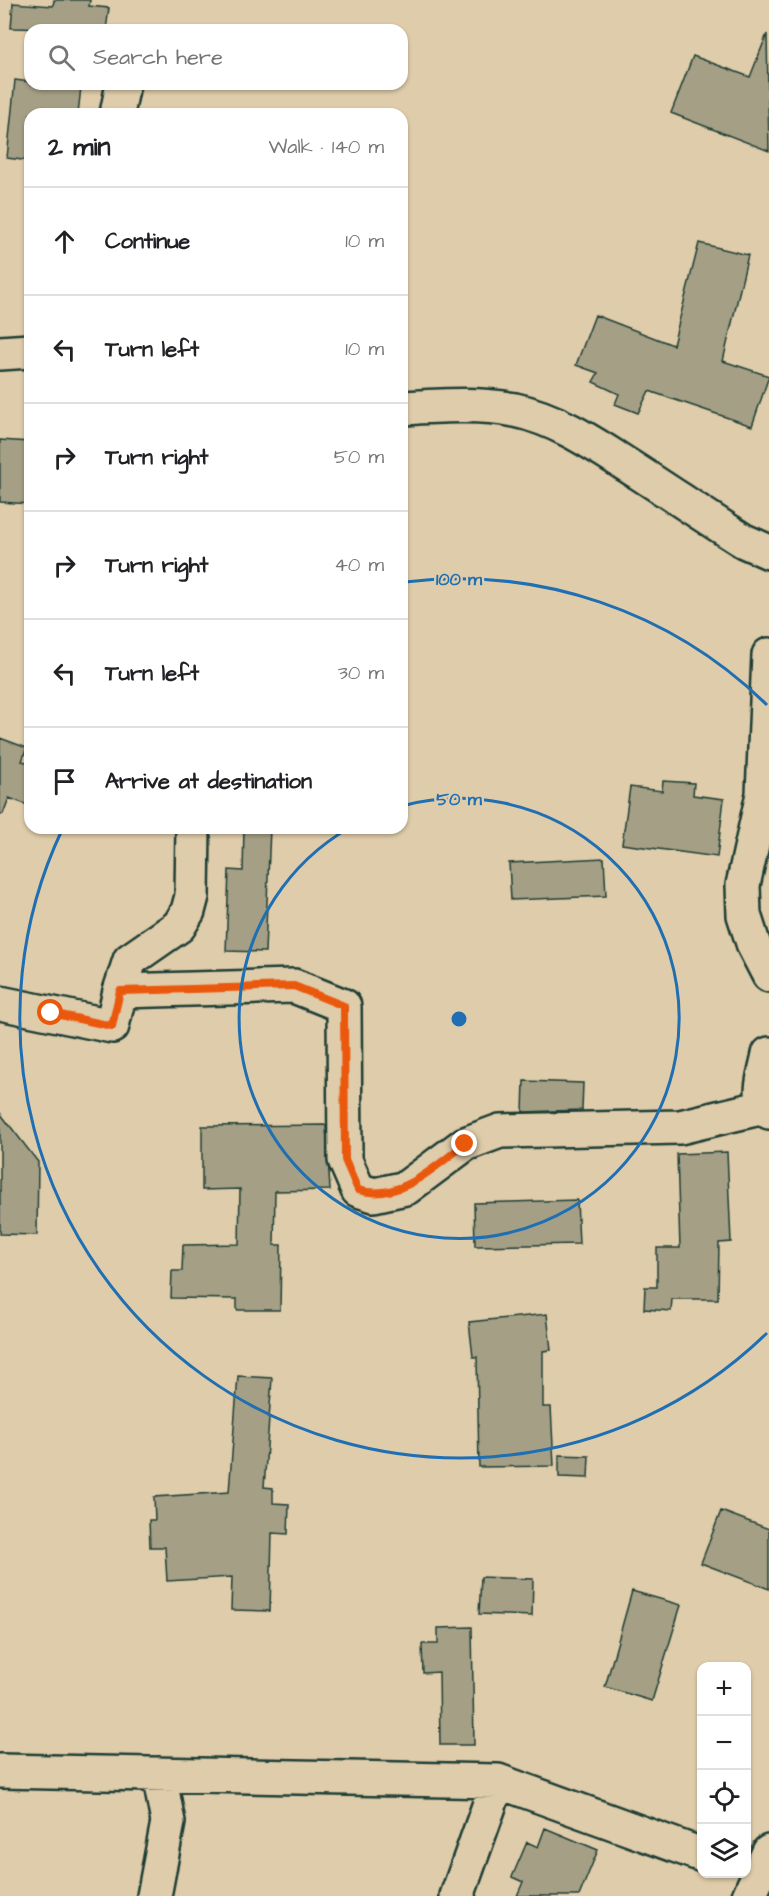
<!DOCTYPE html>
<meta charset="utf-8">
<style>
:root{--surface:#fff;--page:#f6f6f6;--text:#202124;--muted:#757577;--line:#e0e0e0}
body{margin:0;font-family:"Architects Daughter",sans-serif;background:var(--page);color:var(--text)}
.controls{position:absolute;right:18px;bottom:18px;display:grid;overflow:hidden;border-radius:12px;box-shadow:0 2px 4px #0004}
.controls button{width:54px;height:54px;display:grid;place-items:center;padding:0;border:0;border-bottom:2px solid var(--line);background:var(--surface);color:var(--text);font:30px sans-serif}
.stop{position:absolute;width:18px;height:18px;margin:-14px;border:4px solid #ea580c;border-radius:50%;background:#fff}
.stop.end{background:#ea580c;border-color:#fff;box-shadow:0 2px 6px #0008}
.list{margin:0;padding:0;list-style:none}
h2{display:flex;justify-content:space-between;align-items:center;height:78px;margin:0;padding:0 24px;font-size:26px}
h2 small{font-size:20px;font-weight:400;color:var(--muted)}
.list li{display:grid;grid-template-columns:39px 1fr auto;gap:18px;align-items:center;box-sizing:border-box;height:108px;padding:0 24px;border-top:2px solid var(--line)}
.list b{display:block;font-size:22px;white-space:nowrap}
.list em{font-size:20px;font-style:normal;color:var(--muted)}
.icon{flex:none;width:33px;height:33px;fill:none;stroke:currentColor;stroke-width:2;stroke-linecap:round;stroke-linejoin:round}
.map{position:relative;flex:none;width:769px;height:1896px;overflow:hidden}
.search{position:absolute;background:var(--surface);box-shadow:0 2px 4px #0004;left:24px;top:24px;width:384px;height:66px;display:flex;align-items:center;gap:15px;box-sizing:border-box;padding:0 21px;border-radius:18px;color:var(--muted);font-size:22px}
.panel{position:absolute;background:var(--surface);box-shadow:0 2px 4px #0004;left:24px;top:108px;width:384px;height:726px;border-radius:18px}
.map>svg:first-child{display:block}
</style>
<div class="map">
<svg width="769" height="1896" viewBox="0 0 769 1896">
<rect width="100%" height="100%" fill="#dfccaa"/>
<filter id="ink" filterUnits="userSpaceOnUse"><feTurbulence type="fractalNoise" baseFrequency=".0167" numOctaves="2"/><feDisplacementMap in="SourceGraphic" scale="12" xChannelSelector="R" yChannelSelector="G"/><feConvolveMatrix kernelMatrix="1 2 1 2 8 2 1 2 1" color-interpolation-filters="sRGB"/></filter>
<g filter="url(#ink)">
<path fill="#a49f85" stroke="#1f3d34" stroke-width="1.5" d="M 54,0 L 90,0 L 89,6 L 109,8 L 106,30 L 11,28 L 13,3 L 53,6 Z
M 767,34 L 769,151 L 671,113 L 693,56 L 750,77 Z
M 15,80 L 30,82 L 30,84 L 81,87 L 78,114 L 30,114 L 30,161 L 7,158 Z
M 699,243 L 748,255 L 723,361 L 769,376 L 752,426 L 649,391 L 638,413 L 615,404 L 619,394 L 593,382 L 598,373 L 576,365 L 595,315 L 673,345 Z
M 0,440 L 30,442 L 30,504 L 0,502 Z
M 0,738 L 27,748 L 22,761 L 30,763 L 30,806 L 9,798 L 3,814 L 0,814 Z
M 663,781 L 694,783 L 693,795 L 724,799 L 717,857 L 622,844 L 630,787 L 662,791 Z
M 244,828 L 270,828 L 265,952 L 226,951 L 229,870 L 243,871 Z
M 604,858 L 606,896 L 511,900 L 509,863 Z
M 524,1081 L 583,1083 L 582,1110 L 523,1112 Z
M 0,1113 L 38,1162 L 37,1235 L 0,1234 Z
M 326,1125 L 330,1190 L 275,1191 L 274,1245 L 281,1245 L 280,1310 L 237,1310 L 237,1299 L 171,1298 L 172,1271 L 182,1271 L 183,1245 L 239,1244 L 240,1189 L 202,1190 L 202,1126 Z
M 727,1152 L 731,1242 L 719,1243 L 718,1299 L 672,1299 L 671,1311 L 644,1309 L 645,1287 L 657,1287 L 657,1248 L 680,1248 L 677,1154 Z
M 577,1200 L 579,1244 L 475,1246 L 474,1203 Z
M 547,1314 L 551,1350 L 543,1351 L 543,1407 L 551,1407 L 554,1466 L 479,1467 L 477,1357 L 473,1357 L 469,1322 Z
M 238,1376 L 272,1378 L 264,1487 L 273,1488 L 273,1503 L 289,1504 L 288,1534 L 272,1533 L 270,1611 L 231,1610 L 232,1577 L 167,1581 L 165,1547 L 150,1547 L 149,1520 L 155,1520 L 154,1497 L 229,1492 Z
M 559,1455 L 589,1456 L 588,1478 L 559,1477 Z
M 721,1511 L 769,1529 L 769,1589 L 701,1563 Z
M 481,1577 L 533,1579 L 532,1616 L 479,1614 Z
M 632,1591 L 681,1605 L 652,1701 L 605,1687 Z
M 472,1627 L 474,1745 L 440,1745 L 439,1672 L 423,1673 L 422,1644 L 438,1644 L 438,1628 Z
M 545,1828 L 598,1850 L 579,1896 L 517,1896 L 523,1882 L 512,1877 L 527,1842 L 538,1847 Z"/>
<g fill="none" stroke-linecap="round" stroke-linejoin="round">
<g stroke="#1f3d34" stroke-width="38">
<path id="minor" d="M 117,114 L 123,84
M 0,353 L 30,351
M 402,408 C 440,406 477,403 515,410 C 562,420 601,449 641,474 C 675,496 709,519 744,541 L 769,552
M 769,655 L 763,794 L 743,885 L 744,915 L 754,946 L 769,975
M 120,991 L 130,960 L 179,926 L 188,911 L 192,896 L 193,828
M 0,1003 L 112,1026 L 120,991 L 294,986 L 344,1006 L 345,1160 L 358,1190 L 374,1195 L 406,1188 L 465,1144 L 500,1131 L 680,1127 L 764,1107
M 769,1054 C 766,1072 755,1096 769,1112
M 0,1771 L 498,1781 L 702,1855
M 154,1896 L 168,1822 L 159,1774
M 457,1896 L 498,1781
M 749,1896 L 769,1852"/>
</g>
<use href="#minor" stroke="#dfccaa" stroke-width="33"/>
</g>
</g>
<g fill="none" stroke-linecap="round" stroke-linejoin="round" filter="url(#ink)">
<path stroke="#ea580c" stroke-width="8" d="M 51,1013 L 112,1026 L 120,991 L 294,986 L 344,1006 L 345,1160 L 358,1190 C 400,1202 433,1168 465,1144"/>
</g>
<g fill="none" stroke="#1f6fb2" stroke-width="3">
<path d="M402 806A220 220 0 1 1 349 828"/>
<path d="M767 1333A440 440 0 0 1 62 830M405 582A440 440 0 0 1 767 705"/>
</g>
<circle cx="459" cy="1019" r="9" fill="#1f6fb2" stroke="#dfccaa" stroke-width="3"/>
<g font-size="18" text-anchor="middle" font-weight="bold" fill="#1f6fb2" stroke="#dfccaa" stroke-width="4.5" stroke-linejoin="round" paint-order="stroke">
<text x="459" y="585">100 m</text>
<text x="459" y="805">50 m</text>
</g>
</svg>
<div class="controls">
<button>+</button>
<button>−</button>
<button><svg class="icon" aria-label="locate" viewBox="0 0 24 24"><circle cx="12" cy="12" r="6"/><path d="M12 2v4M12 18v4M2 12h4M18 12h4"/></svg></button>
<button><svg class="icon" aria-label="layers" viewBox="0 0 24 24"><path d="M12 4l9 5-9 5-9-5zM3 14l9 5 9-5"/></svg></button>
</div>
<div class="stop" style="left:51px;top:1013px"></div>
<div class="stop end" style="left:465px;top:1144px"></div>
<div class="search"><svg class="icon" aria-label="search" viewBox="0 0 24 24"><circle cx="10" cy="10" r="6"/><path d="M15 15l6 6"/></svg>Search here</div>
<section class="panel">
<h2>2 min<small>Walk · 140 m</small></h2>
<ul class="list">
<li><svg class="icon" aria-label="ahead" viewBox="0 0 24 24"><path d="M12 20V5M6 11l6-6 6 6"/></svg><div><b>Continue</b></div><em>10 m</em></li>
<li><svg class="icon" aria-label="left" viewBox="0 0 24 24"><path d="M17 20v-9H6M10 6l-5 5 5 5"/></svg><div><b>Turn left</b></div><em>10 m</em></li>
<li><svg class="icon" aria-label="right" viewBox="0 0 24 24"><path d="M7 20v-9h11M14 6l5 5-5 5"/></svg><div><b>Turn right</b></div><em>50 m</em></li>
<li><svg class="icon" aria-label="right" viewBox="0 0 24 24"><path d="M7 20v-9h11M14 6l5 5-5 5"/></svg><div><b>Turn right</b></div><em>40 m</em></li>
<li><svg class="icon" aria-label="left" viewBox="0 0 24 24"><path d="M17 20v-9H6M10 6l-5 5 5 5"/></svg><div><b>Turn left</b></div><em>30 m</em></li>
<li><svg class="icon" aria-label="arrive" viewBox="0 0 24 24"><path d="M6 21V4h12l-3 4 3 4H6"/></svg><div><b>Arrive at destination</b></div></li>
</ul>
</section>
</div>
